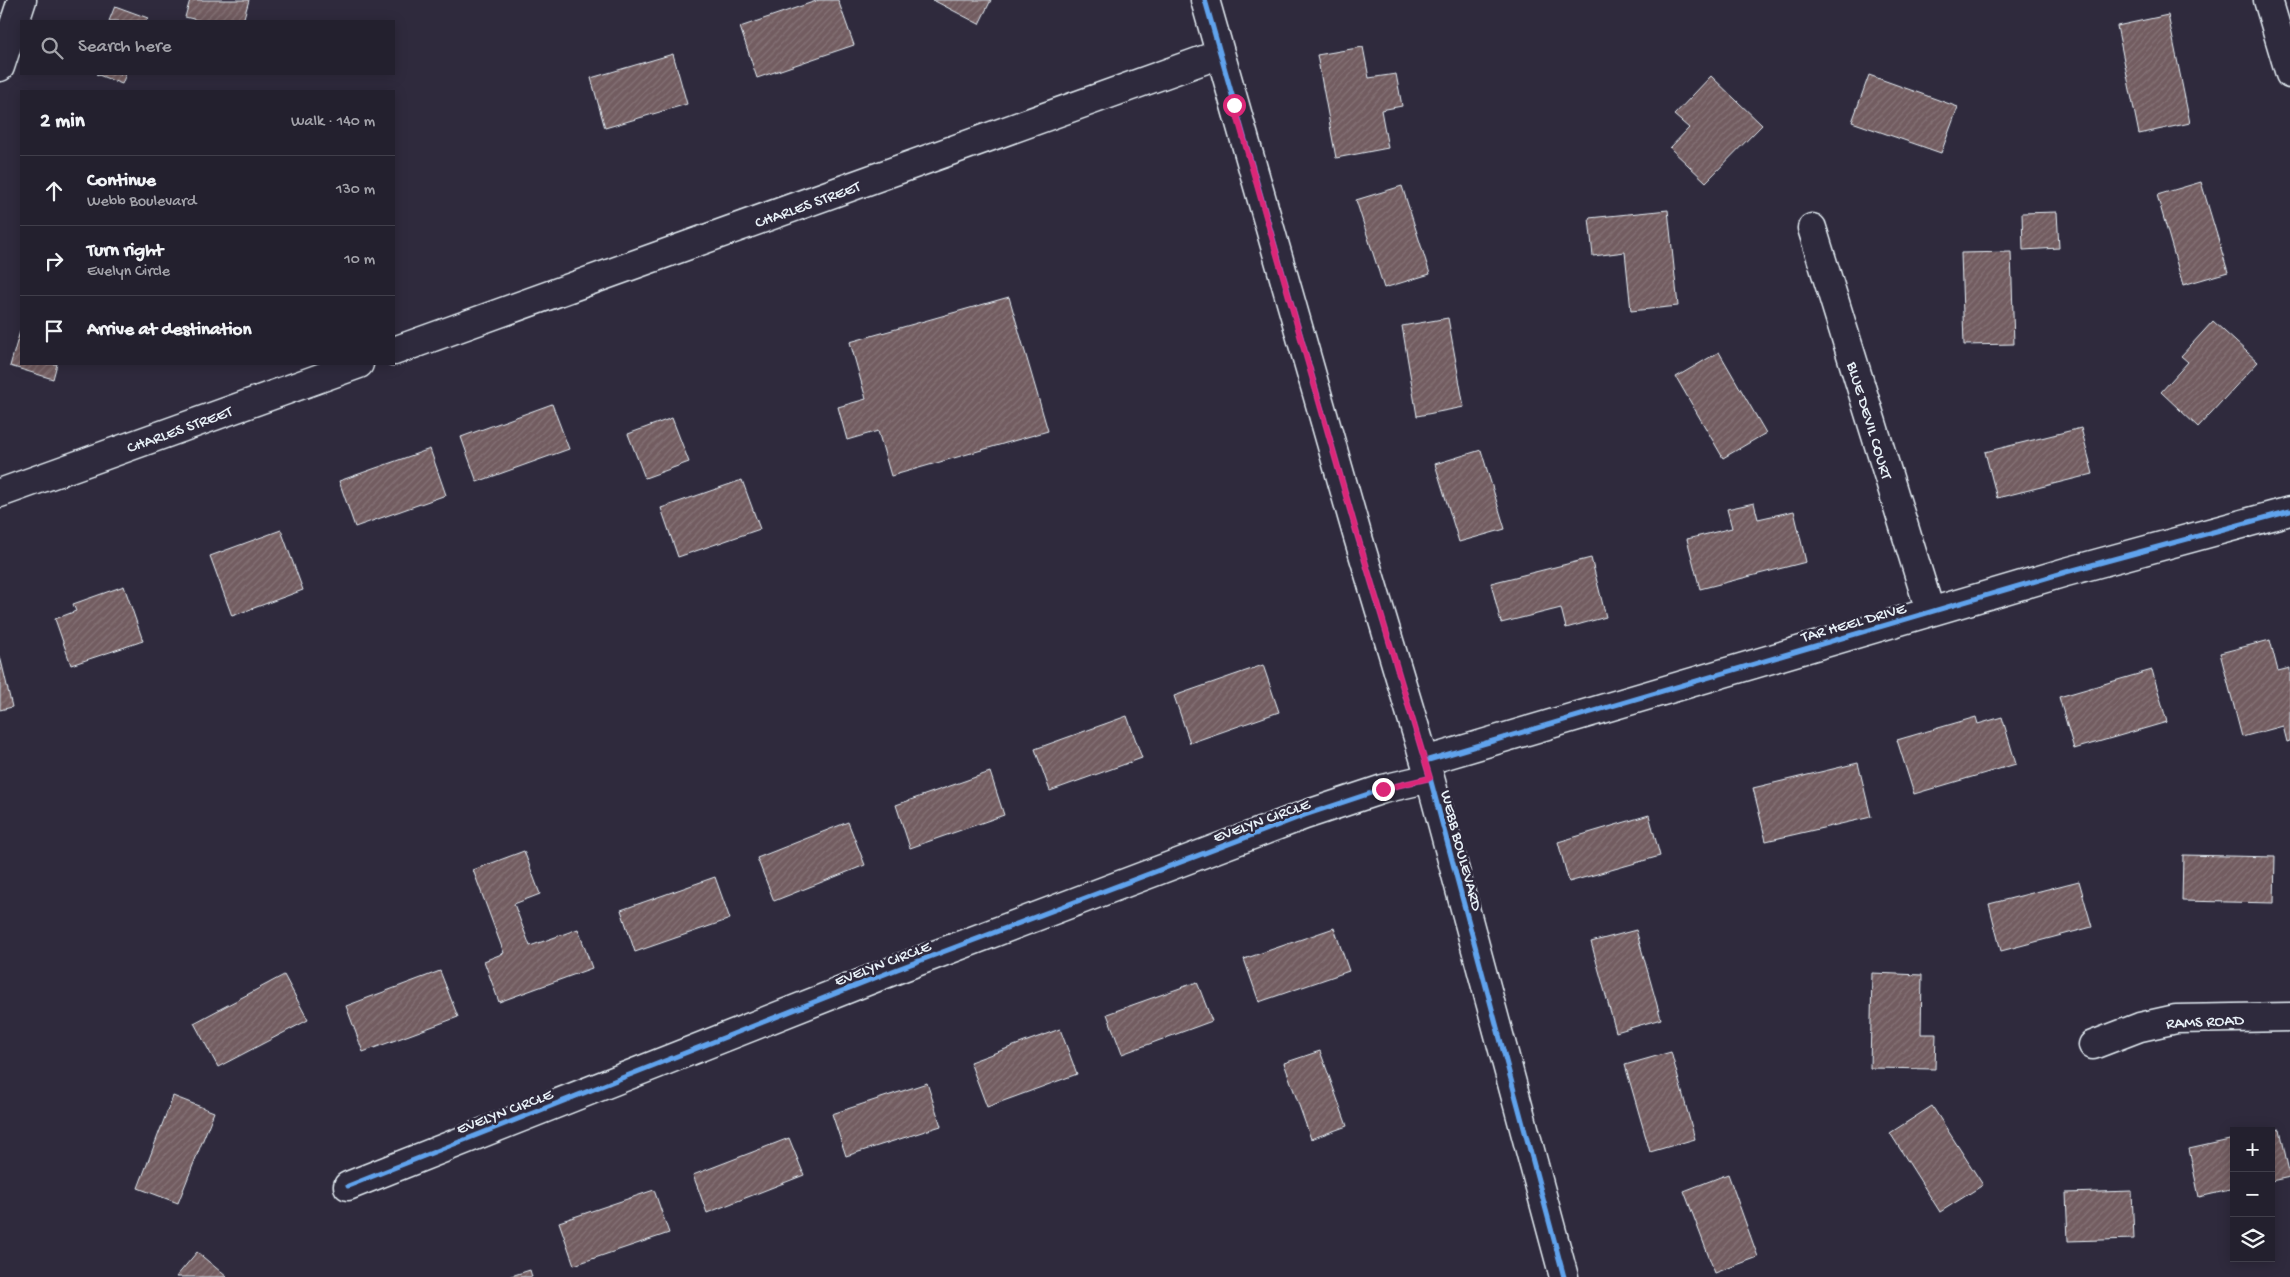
<!DOCTYPE html>
<meta charset="utf-8">
<style>
:root{--surface:#23202e;--page:#2f2d3a;--text:#f1f3f6;--muted:#a3a3aa;--line:#403e4a}
body{margin:0;font-family:"Gochi Hand",sans-serif;background:var(--page);color:var(--text)}
.controls{position:absolute;right:15px;bottom:15px;display:grid;overflow:hidden;border-radius:0px;box-shadow:0 2px 12px #0003}
.controls button{width:45px;height:45px;display:grid;place-items:center;padding:0;border:0;border-bottom:1px solid var(--line);background:var(--surface);color:var(--text);font:25px sans-serif}
.stop{position:absolute;width:15px;height:15px;margin:-11px;border:4px solid #db2777;border-radius:50%;background:#fff}
.stop.end{background:#db2777;border-color:#fff;box-shadow:0 1px 5px #0008}
.list{margin:0;padding:0;list-style:none}
h2{display:flex;justify-content:space-between;align-items:center;height:65px;margin:0;padding:0 20px;font-size:21px}
h2 small{font-size:16px;font-weight:400;color:var(--muted)}
.list li{display:grid;grid-template-columns:32px 1fr auto;gap:15px;align-items:center;box-sizing:border-box;height:70px;padding:0 20px;border-top:1px solid var(--line)}
.list b{display:block;font-size:19px;white-space:nowrap}
.list p{margin:0;font-size:16px;white-space:nowrap;color:var(--muted)}
.list em{font-size:16px;font-style:normal;color:var(--muted)}
.icon{flex:none;width:28px;height:28px;fill:none;stroke:currentColor;stroke-width:2;stroke-linecap:round;stroke-linejoin:round}
.map{position:relative;flex:none;width:2290px;height:1277px;overflow:hidden}
.search{position:absolute;background:var(--surface);box-shadow:0 2px 12px #0003;left:20px;top:20px;width:375px;height:55px;display:flex;align-items:center;gap:12px;box-sizing:border-box;padding:0 18px;border-radius:0px;color:var(--muted);font-size:19px}
.panel{position:absolute;background:var(--surface);box-shadow:0 2px 12px #0003;left:20px;top:90px;width:375px;height:275px;border-radius:0px}
.map>svg:first-child{display:block}
</style>
<div class="map">
<svg width="2290" height="1277" viewBox="0 0 2290 1277">
<defs>
<pattern id="building-hatch" width="6" height="6" patternUnits="userSpaceOnUse" patternTransform="scale(1.25)"><rect width="6" height="6" fill="#725c60"/><path d="M-1 1l2-2M0 6l6-6M5 7l2-2" fill="none" stroke="#867478"/></pattern>
</defs>
<rect width="100%" height="100%" fill="#2f2a3d"/>
<filter id="ink" filterUnits="userSpaceOnUse"><feTurbulence type="fractalNoise" baseFrequency=".02" numOctaves="2"/><feDisplacementMap in="SourceGraphic" scale="10" xChannelSelector="R" yChannelSelector="G"/><feConvolveMatrix kernelMatrix="1 2 1 2 8 2 1 2 1" color-interpolation-filters="sRGB"/></filter>
<g filter="url(#ink)">
<path fill="url(#building-hatch)" stroke="#e8f1f8" d="M 190,0 L 249,0 L 243,21 L 202,21 L 185,17 Z
M 819,0 L 838,0 L 854,45 L 757,78 L 740,27 Z
M 933,0 L 991,0 L 979,24 Z
M 115,6 L 148,18 L 146,21 L 109,21 Z
M 2168,15 L 2190,123 L 2139,134 L 2117,26 Z
M 1363,47 L 1369,78 L 1396,74 L 1402,106 L 1381,110 L 1388,148 L 1336,158 L 1317,55 Z
M 673,54 L 687,104 L 605,128 L 591,78 Z
M 96,74 L 126,74 L 122,84 Z
M 1869,75 L 1958,107 L 1941,153 L 1852,122 Z
M 1711,76 L 1762,125 L 1706,182 L 1670,148 L 1689,128 L 1674,115 Z
M 2201,182 L 2228,272 L 2183,285 L 2157,195 Z
M 1402,186 L 1430,274 L 1384,288 L 1356,200 Z
M 1668,210 L 1678,306 L 1631,311 L 1625,252 L 1593,256 L 1589,218 Z
M 2057,212 L 2059,248 L 2023,250 L 2022,213 Z
M 2011,252 L 2014,344 L 1964,345 L 1961,253 Z
M 1009,297 L 1048,431 L 891,476 L 878,431 L 847,440 L 838,407 L 866,399 L 850,342 Z
M 1448,318 L 1464,407 L 1417,416 L 1402,326 Z
M 2213,321 L 2258,362 L 2198,427 L 2161,392 L 2188,362 L 2181,356 Z
M 21,328 L 21,364 L 57,364 L 53,379 L 10,366 Z
M 1719,352 L 1766,433 L 1723,458 L 1676,377 Z
M 552,404 L 569,449 L 477,482 L 461,437 Z
M 672,418 L 689,462 L 645,478 L 628,434 Z
M 2081,428 L 2093,474 L 1997,498 L 1985,452 Z
M 430,449 L 446,495 L 355,527 L 339,481 Z
M 1481,450 L 1505,529 L 1459,542 L 1435,464 Z
M 742,480 L 760,529 L 678,557 L 661,508 Z
M 1754,503 L 1758,519 L 1794,511 L 1806,562 L 1700,589 L 1687,539 L 1732,528 L 1727,509 Z
M 281,530 L 303,590 L 232,616 L 210,556 Z
M 1591,558 L 1606,617 L 1566,628 L 1561,608 L 1501,623 L 1491,583 Z
M 124,586 L 143,641 L 71,665 L 55,619 L 76,611 L 73,604 Z
M 2270,640 L 2278,671 L 2290,668 L 2290,741 L 2287,742 L 2283,726 L 2242,737 L 2220,653 Z
M 0,656 L 12,707 L 0,710 Z
M 1263,665 L 1279,712 L 1190,743 L 1174,696 Z
M 2152,670 L 2167,722 L 2074,749 L 2059,697 Z
M 1127,716 L 1142,758 L 1050,791 L 1035,749 Z
M 1976,717 L 1978,724 L 2002,717 L 2016,764 L 1914,794 L 1897,740 Z
M 1858,763 L 1871,817 L 1766,841 L 1753,788 Z
M 990,772 L 1004,815 L 910,848 L 896,805 Z
M 1649,815 L 1660,856 L 1569,882 L 1558,842 Z
M 848,822 L 865,865 L 774,901 L 757,858 Z
M 524,851 L 540,894 L 514,904 L 530,946 L 578,929 L 592,968 L 499,1002 L 484,961 L 504,953 L 473,870 Z
M 2183,855 L 2275,857 L 2274,903 L 2182,901 Z
M 715,877 L 730,919 L 635,952 L 621,910 Z
M 2079,881 L 2092,927 L 2001,951 L 1989,904 Z
M 1334,928 L 1349,971 L 1259,1002 L 1244,959 Z
M 1636,930 L 1661,1019 L 1616,1032 L 1591,942 Z
M 440,971 L 458,1017 L 363,1052 L 346,1006 Z
M 1872,973 L 1922,975 L 1921,1034 L 1936,1034 L 1935,1069 L 1870,1068 Z
M 284,975 L 308,1020 L 218,1067 L 194,1023 Z
M 1197,982 L 1212,1021 L 1122,1054 L 1107,1014 Z
M 1060,1029 L 1077,1074 L 987,1107 L 970,1062 Z
M 1320,1051 L 1347,1126 L 1311,1139 L 1284,1063 Z
M 1671,1052 L 1695,1139 L 1650,1152 L 1625,1065 Z
M 927,1083 L 941,1126 L 846,1156 L 832,1114 Z
M 173,1096 L 214,1112 L 178,1203 L 138,1188 Z
M 1932,1106 L 1983,1185 L 1940,1212 L 1890,1133 Z
M 2280,1129 L 2290,1177 L 2271,1181 L 2271,1131 Z
M 789,1138 L 804,1175 L 707,1213 L 693,1175 Z
M 2234,1139 L 2234,1189 L 2199,1197 L 2189,1149 Z
M 1728,1174 L 1758,1257 L 1715,1273 L 1684,1191 Z
M 654,1190 L 669,1233 L 574,1265 L 559,1222 Z
M 2132,1191 L 2134,1239 L 2068,1241 L 2066,1193 Z
M 197,1252 L 227,1277 L 176,1277 Z
M 530,1270 L 532,1277 L 508,1277 Z"/>
<g fill="none" stroke-linecap="round" stroke-linejoin="round">
<g stroke="#e8f1f8" stroke-width="31">
<path id="minor" d="M 1205,0 L 1357,534 L 1430,778 L 1564,1277
M 2268,0 L 2290,74
M 0,67 L 22,0
M 1812,228 L 1930,611
M 394,351 L 1220,54
M 0,493 L 359,364
M 1425,761 L 2066,572 L 2290,511
M 2093,1045 L 2140,1027 L 2176,1019 L 2290,1017
M 348,1186 L 895,970 L 1305,815 L 1383,789 L 1430,778"/>
</g>
<use href="#minor" stroke="#2f2a3d" stroke-width="28"/>
<g stroke="#2f2a3d" stroke-width="8">
<path id="cycleway" d="M 1205,0 L 1357,534 L 1430,778 L 1564,1277
M 1425,761 L 2066,572 L 2290,511
M 348,1186 L 895,970 L 1305,815 L 1383,789 L 1430,778"/>
</g>
<use href="#cycleway" stroke="#60a3ed" stroke-width="5"/>
</g>
</g>
<g fill="none" stroke-linecap="round" stroke-linejoin="round" filter="url(#ink)">
<path stroke="#db2777" stroke-width="6" d="M 1234,105 L 1357,534 L 1430,778 L 1383,789"/>
</g>
<g text-anchor="middle" stroke-width="5" stroke-linejoin="round" paint-order="stroke">
<g font-size="16" fill="#e8f1f8" stroke="#2f2a3d">
<text transform="translate(807 203) rotate(-20)" y="6">CHARLES STREET</text>
<text transform="translate(1871 420) rotate(73)" y="6">BLUE DEVIL COURT</text>
<text transform="translate(179 428) rotate(-20)" y="6">CHARLES STREET</text>
<text transform="translate(1853 621) rotate(-16)" y="6">TAR HEEL DRIVE</text>
<text transform="translate(1261 819) rotate(-20)" y="6">EVELYN CIRCLE</text>
<text transform="translate(1463 850) rotate(75)" y="6">WEBB BOULEVARD</text>
<text transform="translate(882 962) rotate(-21)" y="6">EVELYN CIRCLE</text>
<text transform="translate(2205 1020) rotate(-3)" y="6">RAMS ROAD</text>
<text transform="translate(504 1110) rotate(-21)" y="6">EVELYN CIRCLE</text>
</g>
</g>
</svg>
<div class="controls">
<button>+</button>
<button>−</button>
<button><svg class="icon" aria-label="layers" viewBox="0 0 24 24"><path d="M12 4l9 5-9 5-9-5zM3 14l9 5 9-5"/></svg></button>
</div>
<div class="stop" style="left:1234px;top:105px"></div>
<div class="stop end" style="left:1383px;top:789px"></div>
<div class="search"><svg class="icon" aria-label="search" viewBox="0 0 24 24"><circle cx="10" cy="10" r="6"/><path d="M15 15l6 6"/></svg>Search here</div>
<section class="panel">
<h2>2 min<small>Walk · 140 m</small></h2>
<ul class="list">
<li><svg class="icon" aria-label="ahead" viewBox="0 0 24 24"><path d="M12 20V5M6 11l6-6 6 6"/></svg><div><b>Continue</b><p>Webb Boulevard</p></div><em>130 m</em></li>
<li><svg class="icon" aria-label="right" viewBox="0 0 24 24"><path d="M7 20v-9h11M14 6l5 5-5 5"/></svg><div><b>Turn right</b><p>Evelyn Circle</p></div><em>10 m</em></li>
<li><svg class="icon" aria-label="arrive" viewBox="0 0 24 24"><path d="M6 21V4h12l-3 4 3 4H6"/></svg><div><b>Arrive at destination</b></div></li>
</ul>
</section>
</div>
